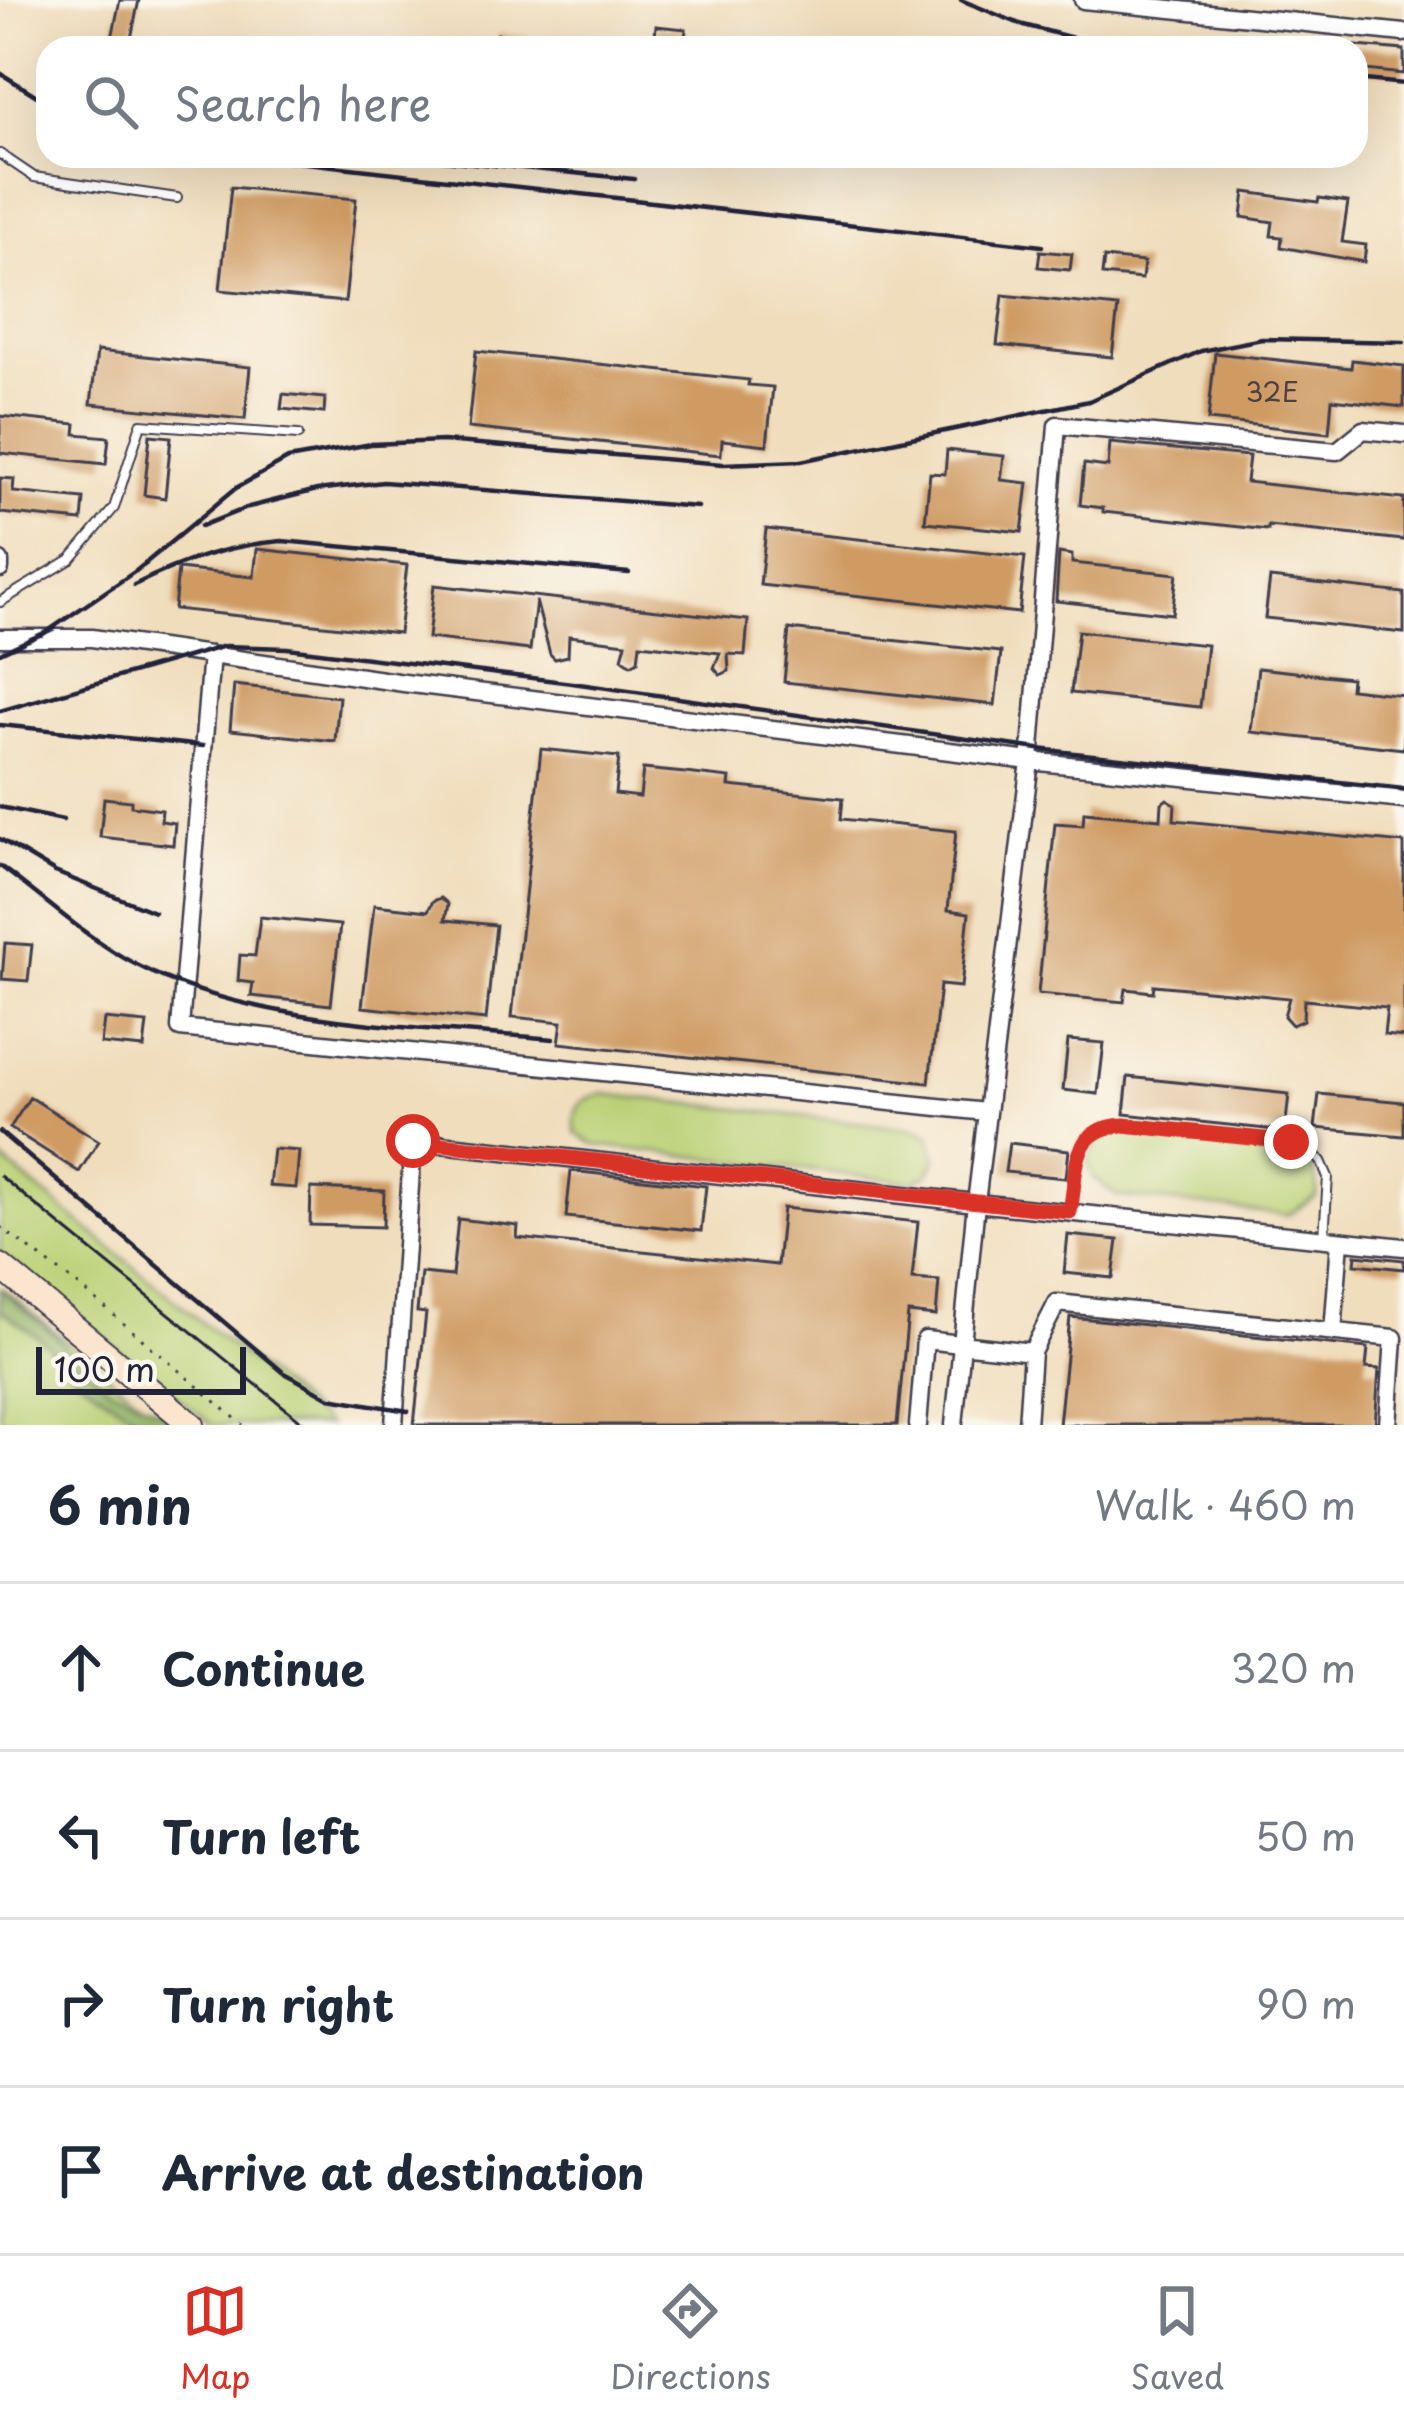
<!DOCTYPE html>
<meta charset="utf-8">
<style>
:root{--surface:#fff;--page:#f6f6f7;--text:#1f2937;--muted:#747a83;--line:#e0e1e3;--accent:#d93025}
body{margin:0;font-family:"Playpen Sans",sans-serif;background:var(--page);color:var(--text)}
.scale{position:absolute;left:36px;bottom:30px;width:210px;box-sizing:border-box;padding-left:12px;border:6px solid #22223b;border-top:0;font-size:33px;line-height:42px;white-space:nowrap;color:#22223b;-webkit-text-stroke:9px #fbf7ec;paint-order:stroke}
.stop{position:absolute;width:36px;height:36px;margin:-27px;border:9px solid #d93025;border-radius:50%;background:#fff}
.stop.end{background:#d93025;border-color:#fff;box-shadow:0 3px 12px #0008}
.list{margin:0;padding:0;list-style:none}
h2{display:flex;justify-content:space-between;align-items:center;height:156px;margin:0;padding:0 48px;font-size:51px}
h2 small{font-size:39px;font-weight:400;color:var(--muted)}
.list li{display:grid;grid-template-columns:78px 1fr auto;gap:36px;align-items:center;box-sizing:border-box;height:168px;padding:0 48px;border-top:3px solid var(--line)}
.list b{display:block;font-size:45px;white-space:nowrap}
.list em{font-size:39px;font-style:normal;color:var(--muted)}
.icon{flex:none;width:66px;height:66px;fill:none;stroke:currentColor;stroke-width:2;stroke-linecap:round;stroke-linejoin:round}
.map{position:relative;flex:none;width:1404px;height:1425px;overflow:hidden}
.search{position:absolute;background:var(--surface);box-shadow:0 12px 48px #0002;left:36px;right:36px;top:36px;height:132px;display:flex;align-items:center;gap:30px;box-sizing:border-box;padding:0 42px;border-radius:36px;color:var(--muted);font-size:45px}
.sheet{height:828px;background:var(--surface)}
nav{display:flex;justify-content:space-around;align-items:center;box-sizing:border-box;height:168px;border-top:3px solid var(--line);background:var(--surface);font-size:33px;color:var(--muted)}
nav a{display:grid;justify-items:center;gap:6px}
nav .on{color:var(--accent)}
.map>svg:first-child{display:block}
</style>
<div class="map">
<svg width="1404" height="1425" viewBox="0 0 1404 1425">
<rect width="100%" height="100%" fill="#fbf7ec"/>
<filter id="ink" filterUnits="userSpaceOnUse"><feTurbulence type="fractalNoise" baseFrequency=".00833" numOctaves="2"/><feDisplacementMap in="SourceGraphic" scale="24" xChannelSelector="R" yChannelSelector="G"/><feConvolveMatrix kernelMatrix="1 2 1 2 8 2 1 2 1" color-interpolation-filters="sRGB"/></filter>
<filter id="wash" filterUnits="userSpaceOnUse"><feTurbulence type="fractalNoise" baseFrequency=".004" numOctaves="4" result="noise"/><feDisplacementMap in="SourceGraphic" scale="48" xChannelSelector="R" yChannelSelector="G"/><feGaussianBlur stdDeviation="2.7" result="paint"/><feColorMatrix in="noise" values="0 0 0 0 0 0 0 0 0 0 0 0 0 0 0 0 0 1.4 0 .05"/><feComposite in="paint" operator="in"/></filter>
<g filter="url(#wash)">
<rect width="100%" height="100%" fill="#f0ddbc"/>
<path fill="#bad074" stroke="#6e7958" stroke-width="3" d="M 603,1094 L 917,1129 L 930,1136 L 936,1159 L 928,1175 L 912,1182 L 595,1145 L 576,1133 C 571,1110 580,1097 603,1094 Z
M 1121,1131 L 1293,1148 C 1312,1163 1318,1172 1317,1196 L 1288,1215 L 1117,1196 L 1093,1177 L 1088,1162 L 1100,1138 Z
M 0,1158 L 328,1425 L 212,1425 L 0,1253 Z
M 0,1287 L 170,1425 L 10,1425 L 0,1417 Z"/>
<path fill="#93b266" stroke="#5a6a50" stroke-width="3" d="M 0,1289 L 54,1334 L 74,1358 L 107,1386 L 173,1417 L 180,1425 L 148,1425 L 78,1378 L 42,1340 L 0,1309 Z"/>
<g id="blocks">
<path fill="#cf9b63" d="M 120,0 L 139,0 L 129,48 L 110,48 Z
M 656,26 L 686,29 L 684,48 L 654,48 Z
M 498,34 L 556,40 L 556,48 L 497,48 Z
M 1356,46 L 1404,50 L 1404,74 L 1356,69 Z
M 231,187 L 356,199 L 345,302 L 220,290 Z
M 1245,192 L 1318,202 L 1319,198 L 1348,202 L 1342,242 L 1366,245 L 1364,262 L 1281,247 L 1282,237 L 1271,236 L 1273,222 L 1242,217 Z
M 1040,251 L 1072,254 L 1070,270 L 1038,267 Z
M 1104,258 L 1144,262 L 1142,279 L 1102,275 Z
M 1003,295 L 1118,307 L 1112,357 L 997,345 Z
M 97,351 L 250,367 L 245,419 L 91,404 Z
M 476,351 L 749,380 L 748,385 L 773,387 L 767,445 L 722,440 L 721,455 L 468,428 Z
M 1215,353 L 1351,368 L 1352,360 L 1404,366 L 1404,407 L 1332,399 L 1329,433 L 1208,420 Z
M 283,394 L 325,398 L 324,413 L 281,409 Z
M 0,416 L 76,424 L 75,434 L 109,437 L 106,464 L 0,453 Z
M 150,435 L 171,437 L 165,498 L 144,495 Z
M 1110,443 L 1249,456 L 1246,482 L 1404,499 L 1404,540 L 1268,526 L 1268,530 L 1103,512 L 1103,508 L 1080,505 L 1084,464 L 1108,467 Z
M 947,450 L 1004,456 L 1001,480 L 1028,483 L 1022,532 L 925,522 L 930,473 L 945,474 Z
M 0,478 L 14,479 L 13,492 L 84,499 L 82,521 L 0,513 Z
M 766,529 L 1025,557 L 1019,613 L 760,585 Z
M 257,549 L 407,565 L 399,633 L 174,609 L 178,569 L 254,577 Z
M 1059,553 L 1072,555 L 1072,563 L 1177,574 L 1172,614 L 1056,601 Z
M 1270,578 L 1404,593 L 1404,633 L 1265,618 Z
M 434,585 L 748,620 L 745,655 L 728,654 L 729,671 L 720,675 L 714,668 L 720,653 L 640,644 L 638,661 L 631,665 L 622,658 L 626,643 L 569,636 L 568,656 L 555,659 L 550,654 L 536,601 L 530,650 L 428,638 Z
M 789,629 L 1001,652 L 995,705 L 784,682 Z
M 1078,631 L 1207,645 L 1200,707 L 1071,693 Z
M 1258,668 L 1351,678 L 1350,689 L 1404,695 L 1404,749 L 1251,732 Z
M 234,685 L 339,697 L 335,741 L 230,730 Z
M 541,749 L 619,757 L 615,794 L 640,797 L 643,769 L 685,773 L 730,778 L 729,786 L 843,798 L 841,819 L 956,831 L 948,910 L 969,913 L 961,987 L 940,985 L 929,1083 L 559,1043 L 562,1022 L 512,1017 Z
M 104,798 L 131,801 L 131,806 L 162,810 L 161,821 L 175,823 L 173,845 L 100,837 Z
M 1167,799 L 1175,804 L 1174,820 L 1404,843 L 1404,1037 L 1384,1035 L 1387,1008 L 1304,1000 L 1303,1020 L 1292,1025 L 1284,1016 L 1289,998 L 1154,985 L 1153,992 L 1126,989 L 1124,1002 L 1038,994 L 1055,823 L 1083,825 L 1084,812 L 1161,819 L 1162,803 Z
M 441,898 L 448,904 L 445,920 L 496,925 L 486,1020 L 362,1007 L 374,905 L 428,911 L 433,901 Z
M 260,917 L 340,925 L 331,1005 L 251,996 L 253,983 L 238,981 L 240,955 L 255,956 Z
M 5,943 L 32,945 L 28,981 L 2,979 Z
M 104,1019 L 147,1023 L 144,1048 L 101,1044 Z
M 1068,1040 L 1104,1043 L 1098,1094 L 1063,1090 Z
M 1128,1077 L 1289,1094 L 1285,1131 L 1124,1114 Z
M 1319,1094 L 1404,1102 L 1404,1136 L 1315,1128 Z
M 30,1097 L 99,1141 L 79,1172 L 10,1128 Z
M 1009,1143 L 1069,1150 L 1066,1178 L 1005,1172 Z
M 273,1149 L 299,1151 L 296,1188 L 269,1186 Z
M 571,1171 L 706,1186 L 701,1231 L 566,1217 Z
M 311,1188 L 384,1191 L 383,1227 L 310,1225 Z
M 783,1208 L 918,1222 L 912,1279 L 939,1281 L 936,1316 L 908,1313 L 897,1425 L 414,1425 L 426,1313 L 417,1312 L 421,1273 L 452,1276 L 458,1219 L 518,1226 L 517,1238 L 777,1265 Z
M 1068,1235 L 1118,1240 L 1113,1278 L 1064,1273 Z
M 1356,1255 L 1404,1260 L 1404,1269 L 1355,1264 Z
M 1070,1317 L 1368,1348 L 1366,1368 L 1379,1369 L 1375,1425 L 1059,1425 Z"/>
</g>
</g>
<g filter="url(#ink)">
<use href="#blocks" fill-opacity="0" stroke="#413e4e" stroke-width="3"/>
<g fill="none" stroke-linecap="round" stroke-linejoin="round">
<g stroke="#413e4e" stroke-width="12">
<path id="lane" d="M 0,154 L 34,177 L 177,198
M 0,602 L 71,559 L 114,508 L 141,424 L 298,435
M 1070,1211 C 1078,1167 1071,1128 1124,1125 L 1291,1141 L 1310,1152 L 1321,1161 L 1328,1177 L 1324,1237"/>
</g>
<g stroke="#413e4e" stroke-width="21">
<path id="street" d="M 1083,0 L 1404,33
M 0,561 L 0,569
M 0,638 L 92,638 L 404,683 L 1030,761 L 1057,425 L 1337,451 L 1363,430 L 1404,434
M 211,655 L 180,1028 L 986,1112
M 1404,800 L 1030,761 L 976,1203 L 1404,1247
M 1333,1332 L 1340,1241
M 394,1425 L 413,1141 L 976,1203 L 954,1425
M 918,1425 L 925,1340 L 1032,1352
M 1027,1425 L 1032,1352 L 1057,1303 L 1394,1338 L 1388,1425"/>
</g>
<g stroke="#413e4e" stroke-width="28">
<path id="secondary" d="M 0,1266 L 192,1425"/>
</g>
<path stroke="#413e4e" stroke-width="3" stroke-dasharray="3 9" stroke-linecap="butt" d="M 0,1227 L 83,1289 L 243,1425"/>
<use href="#lane" stroke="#fff" stroke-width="8"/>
<use href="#street" stroke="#fff" stroke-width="16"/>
<use href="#secondary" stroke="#fbe5cf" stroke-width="24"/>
<path stroke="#22223b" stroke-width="3" d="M 0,1176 L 306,1425"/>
<path stroke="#22223b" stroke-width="4.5" d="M 961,0 L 1020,24 L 1111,48
M 0,73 L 48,103
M 1356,79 L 1404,84
M 244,156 L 1042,246
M 402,156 L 634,179
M 201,526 L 249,507 L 317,490 L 383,482 L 698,507
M 136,571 L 236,488 L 288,459 L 371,444 L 443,441 L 723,464 L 801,461 L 1089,401 L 1201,351 L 1262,339 L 1404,342
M 134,585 C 182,561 228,545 282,541 L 629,573
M 42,635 L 146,564
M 0,653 L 55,628
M 0,711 L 225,646 L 287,648 L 572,683 L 1038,749 L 1404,789
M 0,725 L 203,746
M 0,807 L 63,820
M 0,839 L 55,872 L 154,912
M 0,866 C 44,898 87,939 135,964 C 251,1026 423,1027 553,1039
M 0,1132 L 283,1372 L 330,1398 L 408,1411"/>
</g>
</g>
<g fill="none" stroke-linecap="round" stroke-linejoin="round" filter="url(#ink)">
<path stroke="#d93025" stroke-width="15" d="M 413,1141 L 1070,1212 C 1078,1168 1070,1128 1124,1125 L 1291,1142"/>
</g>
<g text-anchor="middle" stroke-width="10" stroke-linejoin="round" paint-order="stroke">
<g font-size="27" fill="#4d4045">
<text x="1272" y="402">32Е</text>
</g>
</g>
</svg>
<div class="scale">100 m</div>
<div class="stop" style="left:413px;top:1141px"></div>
<div class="stop end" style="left:1291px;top:1142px"></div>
<div class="search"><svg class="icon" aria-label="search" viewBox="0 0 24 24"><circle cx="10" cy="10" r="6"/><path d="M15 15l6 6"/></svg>Search here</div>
</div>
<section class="sheet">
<h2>6 min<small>Walk · 460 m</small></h2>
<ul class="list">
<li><svg class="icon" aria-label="ahead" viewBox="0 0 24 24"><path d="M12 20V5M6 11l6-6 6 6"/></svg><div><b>Continue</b></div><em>320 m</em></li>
<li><svg class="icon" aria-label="left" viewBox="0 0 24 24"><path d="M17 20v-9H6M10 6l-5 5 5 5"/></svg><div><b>Turn left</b></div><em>50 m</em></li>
<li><svg class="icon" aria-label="right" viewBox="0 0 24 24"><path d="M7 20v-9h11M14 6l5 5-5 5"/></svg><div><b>Turn right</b></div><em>90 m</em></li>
<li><svg class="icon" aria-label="arrive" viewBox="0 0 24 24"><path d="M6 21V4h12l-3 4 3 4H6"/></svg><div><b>Arrive at destination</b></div></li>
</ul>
</section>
<nav>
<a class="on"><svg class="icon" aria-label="map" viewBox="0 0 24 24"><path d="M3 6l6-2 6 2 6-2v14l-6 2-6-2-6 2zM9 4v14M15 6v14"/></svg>Map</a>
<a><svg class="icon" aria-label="directions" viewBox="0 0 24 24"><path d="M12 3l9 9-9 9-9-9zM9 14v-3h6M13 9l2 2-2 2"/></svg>Directions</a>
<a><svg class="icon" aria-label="saved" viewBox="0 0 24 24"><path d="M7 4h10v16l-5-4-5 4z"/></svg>Saved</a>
</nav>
